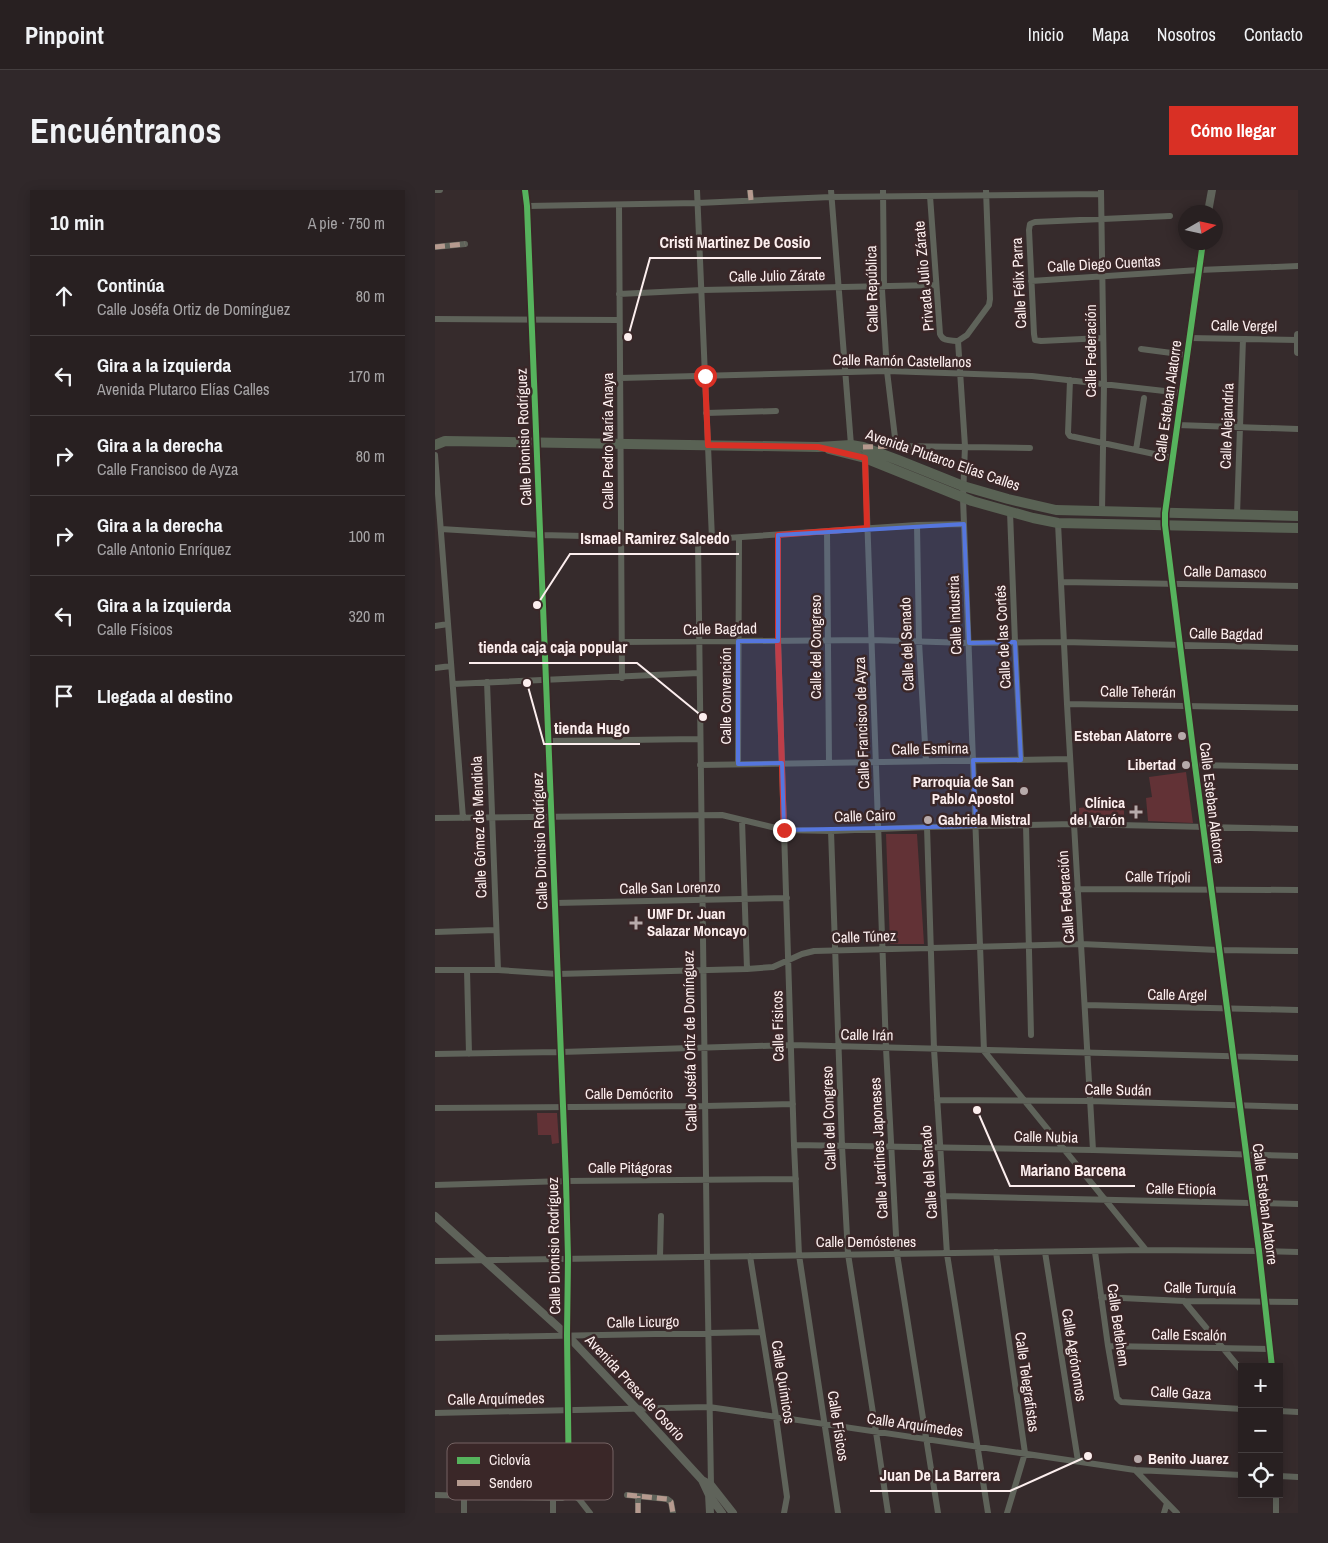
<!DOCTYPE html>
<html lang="es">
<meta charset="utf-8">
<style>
:root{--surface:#282021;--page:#30282a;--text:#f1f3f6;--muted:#a5a3a5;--line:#443e3f;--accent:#d93025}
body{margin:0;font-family:"Archivo Narrow",sans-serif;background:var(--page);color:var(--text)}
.controls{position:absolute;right:15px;bottom:15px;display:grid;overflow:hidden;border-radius:0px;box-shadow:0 2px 12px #0003}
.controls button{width:45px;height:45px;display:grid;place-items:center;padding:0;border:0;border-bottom:1px solid var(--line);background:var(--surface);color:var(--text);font:25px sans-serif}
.compass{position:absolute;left:743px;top:15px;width:45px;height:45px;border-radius:50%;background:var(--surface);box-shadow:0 2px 12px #0003;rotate:81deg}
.stop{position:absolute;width:15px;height:15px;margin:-11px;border:4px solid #d93025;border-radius:50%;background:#fff}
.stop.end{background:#d93025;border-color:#fff;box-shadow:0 1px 5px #0008}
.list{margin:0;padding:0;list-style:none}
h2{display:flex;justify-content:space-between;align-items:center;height:65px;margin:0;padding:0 20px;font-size:21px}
h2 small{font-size:16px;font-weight:400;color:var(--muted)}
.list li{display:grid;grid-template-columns:32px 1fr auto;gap:15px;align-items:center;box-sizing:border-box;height:80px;padding:0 20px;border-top:1px solid var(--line)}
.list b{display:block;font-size:19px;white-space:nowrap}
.list p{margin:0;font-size:16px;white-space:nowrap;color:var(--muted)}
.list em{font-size:16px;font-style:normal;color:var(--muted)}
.icon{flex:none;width:28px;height:28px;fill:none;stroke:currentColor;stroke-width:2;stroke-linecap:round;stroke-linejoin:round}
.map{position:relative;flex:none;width:863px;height:1323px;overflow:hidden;border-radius:0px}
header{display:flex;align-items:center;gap:30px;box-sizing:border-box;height:70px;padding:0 25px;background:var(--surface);border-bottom:1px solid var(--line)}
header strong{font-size:24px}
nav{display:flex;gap:28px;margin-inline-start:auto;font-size:18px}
.intro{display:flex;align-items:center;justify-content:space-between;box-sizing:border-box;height:120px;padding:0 30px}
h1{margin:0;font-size:35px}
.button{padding:12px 22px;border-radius:0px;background:var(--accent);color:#fff;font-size:18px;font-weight:700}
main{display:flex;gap:30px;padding:0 30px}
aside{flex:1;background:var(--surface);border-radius:0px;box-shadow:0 2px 12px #0003}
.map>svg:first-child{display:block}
</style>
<header>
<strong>Pinpoint</strong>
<nav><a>Inicio</a><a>Mapa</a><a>Nosotros</a><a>Contacto</a></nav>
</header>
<div class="intro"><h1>Encuéntranos</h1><a class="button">Cómo llegar</a></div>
<main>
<aside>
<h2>10 min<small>A pie · 750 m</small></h2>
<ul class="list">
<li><svg class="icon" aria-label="ahead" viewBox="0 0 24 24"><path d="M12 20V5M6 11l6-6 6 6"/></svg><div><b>Continúa</b><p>Calle Joséfa Ortiz de Domínguez</p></div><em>80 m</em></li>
<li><svg class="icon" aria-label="left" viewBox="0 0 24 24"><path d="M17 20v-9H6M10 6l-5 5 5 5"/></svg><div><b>Gira a la izquierda</b><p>Avenida Plutarco Elías Calles</p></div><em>170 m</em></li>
<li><svg class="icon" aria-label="right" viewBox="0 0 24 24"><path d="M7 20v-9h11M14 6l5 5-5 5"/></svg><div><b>Gira a la derecha</b><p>Calle Francisco de Ayza</p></div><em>80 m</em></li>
<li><svg class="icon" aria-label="right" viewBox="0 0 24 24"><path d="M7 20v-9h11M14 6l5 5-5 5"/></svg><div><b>Gira a la derecha</b><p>Calle Antonio Enríquez</p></div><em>100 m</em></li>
<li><svg class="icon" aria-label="left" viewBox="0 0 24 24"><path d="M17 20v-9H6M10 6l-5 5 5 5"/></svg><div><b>Gira a la izquierda</b><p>Calle Físicos</p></div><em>320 m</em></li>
<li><svg class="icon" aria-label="arrive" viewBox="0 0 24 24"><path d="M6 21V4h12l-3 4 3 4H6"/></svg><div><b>Llegada al destino</b></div></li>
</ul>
</aside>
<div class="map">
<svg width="863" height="1323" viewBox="0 0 863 1323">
<rect width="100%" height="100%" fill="#362b2c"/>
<path fill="#623236" d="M 751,582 L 758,633 L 713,631 L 711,608 L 717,607 L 714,587 Z
M 689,612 L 689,630 L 644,629 L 644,618 Z
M 451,644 L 482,644 L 489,754 L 455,754 Z
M 102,923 L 122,923 L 124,953 L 117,954 L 116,945 L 103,945 Z"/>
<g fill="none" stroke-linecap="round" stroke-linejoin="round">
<path stroke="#5f635a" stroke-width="6" d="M 0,0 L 5,0
M 90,0 L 92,16 L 131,991 L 133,1068 L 132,1145 L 134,1302
M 262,0 L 277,349
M 315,0 L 316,10
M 396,0 L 416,255
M 448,0 L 449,95 L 447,100 L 452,181 L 461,256 L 595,258
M 666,1 L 669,194 L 667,322
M 495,6 L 505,144 C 508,152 516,150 523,151
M 184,15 L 187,488
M 92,16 L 263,13 L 396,7 L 665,4
M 0,57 L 30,54
M 596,91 L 764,80 L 863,76
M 184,104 L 267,100 L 501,95
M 0,129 L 184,130
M 668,148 L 606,151 L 600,150 L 599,144 L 594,40 L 595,34 L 600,32 L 735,26
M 755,148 L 863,150
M 523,151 L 530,256 L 528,308 L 549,861 L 711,1060
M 523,151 L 532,145 L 554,115 L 555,109 L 551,0
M 706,159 L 752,165
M 185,188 L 452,181 L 597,186 L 747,203
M 635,190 L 633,243 L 635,246 L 738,268
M 271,223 L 341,221
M 742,235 L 863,239
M 701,260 L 709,208
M 0,265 L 28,628
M 430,268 L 451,858 L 462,1064 L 503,1323
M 575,322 L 580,452 L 586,570
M 802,325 L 808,149
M 623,333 L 632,514 L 658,960
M 482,335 L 484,452 L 491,571
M 730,335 L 760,575 L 824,1061 L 837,1177
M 6,339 L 106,345 L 277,349 L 482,335 L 529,334
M 392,341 L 394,573
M 343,345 L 343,451 L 359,955 L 364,1065 L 403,1323
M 263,349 L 272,1066 L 276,1295
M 626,392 L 863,396
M 0,436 L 13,434
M 187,452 L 436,450 L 534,453 L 629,452 L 863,458
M 0,478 L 16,476
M 52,492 L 63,780
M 18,494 L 264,483
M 632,514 L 863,518
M 114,551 L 265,549
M 303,574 L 304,348
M 265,575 L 635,569
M 760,575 L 863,577
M 0,628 L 287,625 L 349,640 L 396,641 L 492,637 L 639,634 L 863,639
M 307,630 L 312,779
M 591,635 L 596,845
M 492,637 L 499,859 L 512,1064 L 553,1323
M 396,641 L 407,956 L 413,1064 L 441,1242 L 453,1323
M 642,699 L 863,700
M 120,713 L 352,708
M 0,742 L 61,740
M 0,780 L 63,780 L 122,784 L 312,779 L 338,777 L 367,764 L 379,761 L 646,754 L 783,760 L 863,761
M 32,780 L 34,864
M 650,815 L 863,820
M 0,864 L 126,862 L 356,855 L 863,868
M 502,910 L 655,911 L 863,917
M 0,918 L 270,916 L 358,914
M 359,955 L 658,960 L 863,966
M 0,995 L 131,991 L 361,989
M 508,1006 L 863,1014
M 561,1062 L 590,1263 L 572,1323
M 610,1062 L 643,1271
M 660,1062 L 673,1156 L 682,1208 L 686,1212 L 807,1219
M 315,1066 L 341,1227 L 352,1307 L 349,1323
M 225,1067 L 226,1026
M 0,1071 L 711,1060 L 824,1061 L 863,1062
M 666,1107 L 749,1111 L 863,1112
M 749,1111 L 807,1181
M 0,1148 L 327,1142
M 673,1156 L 835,1159
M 844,1221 L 863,1222
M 0,1223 L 274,1217 L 700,1280 L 807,1285
M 700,1280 L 742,1323
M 844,1286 L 863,1287
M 134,1302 L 144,1309 L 155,1323
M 841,1304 L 841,1323
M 0,1305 L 127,1308 L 131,1306 L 134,1302
M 29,1305 L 29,1323
M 192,1305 L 232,1309 L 236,1312 L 238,1323
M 118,1308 L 118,1323
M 203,1323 L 203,1306
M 729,1323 L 732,1313"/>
<path stroke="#5f635a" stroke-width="8" d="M 773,22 L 777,0
M 863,145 L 863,162
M 730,335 L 730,323 L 768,52
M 0,1026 L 132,1145 L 202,1219 L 267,1290 L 274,1305 L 287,1323
M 267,1290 L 276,1295 L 298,1323
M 274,1304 L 275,1323"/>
<path stroke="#596254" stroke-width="10" d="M 0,255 L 10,251 L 383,257 L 416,255 L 428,257 L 463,270 L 528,296 L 573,309 L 621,320 L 863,326
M 394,259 L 430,268 L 537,311 L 598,328 L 623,333 L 863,338"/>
<path stroke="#b69a8f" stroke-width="5" stroke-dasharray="10 5" stroke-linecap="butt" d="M 315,0 L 316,10
M 0,57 L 30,54
M 428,257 L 461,256
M 192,1305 L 232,1309 L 236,1312 L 238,1323
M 203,1323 L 203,1306"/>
<g stroke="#3a2728" stroke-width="9">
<path id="cycleway" d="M 90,0 L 92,16 L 131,991 L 133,1068 L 132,1145 L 134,1302
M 768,52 L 730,323 L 730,335 L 760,575 L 824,1061 L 837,1177"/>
</g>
<use href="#cycleway" stroke="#56b35d" stroke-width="6"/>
</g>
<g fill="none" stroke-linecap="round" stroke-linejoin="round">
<path stroke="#d93025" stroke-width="6" d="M 270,186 L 273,255 L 383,257 L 430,268 L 432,338 L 343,345 L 343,451 L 349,640"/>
</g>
<path fill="#5576de" fill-opacity="0.2" stroke="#5576de" stroke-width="4" stroke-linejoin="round" d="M 529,334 L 534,453 L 580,452 L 586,570 L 538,570 L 541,636 L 349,640 L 347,573 L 303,574 L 303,451 L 343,451 L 343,345 Z"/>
<g fill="#b7aaaa" stroke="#3a2728" stroke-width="2">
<circle cx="747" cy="546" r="5"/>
<circle cx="751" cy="575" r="5"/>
<circle cx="589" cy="601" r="5"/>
<path d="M698.5 614.5h5v5h5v5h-5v5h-5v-5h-5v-5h5z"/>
<circle cx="493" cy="630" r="5"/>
<path d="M198.5 725.5h5v5h5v5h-5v5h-5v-5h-5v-5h5z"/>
<circle cx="703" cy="1269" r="5"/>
</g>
<g text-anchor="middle" stroke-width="5" stroke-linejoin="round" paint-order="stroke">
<g font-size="15" fill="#fceeee" stroke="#3a2728">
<text transform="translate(669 74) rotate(-3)" y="5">Calle Diego Cuentas</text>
<text transform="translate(342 86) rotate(-1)" y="5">Calle Julio Zárate</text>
<text transform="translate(489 86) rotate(-95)" y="5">Privada Julio Zárate</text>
<text transform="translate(584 93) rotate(-93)" y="5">Calle Félix Parra</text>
<text transform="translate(437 99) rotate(-91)" y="5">Calle República</text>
<text transform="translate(809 136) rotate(1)" y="5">Calle Vergel</text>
<text transform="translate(656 161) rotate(-90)" y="5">Calle Federación</text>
<text transform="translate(467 171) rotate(1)" y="5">Calle Ramón Castellanos</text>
<text transform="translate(733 211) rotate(-82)" y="5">Calle Esteban Alatorre</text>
<text transform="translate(792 236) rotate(-88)" y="5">Calle Alejandría</text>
<text transform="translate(89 247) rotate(-92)" y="5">Calle Dionisio Rodríguez</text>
<text transform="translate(173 251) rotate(-90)" y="5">Calle Pedro María Anaya</text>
<text transform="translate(508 270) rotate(19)" y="5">Avenida Plutarco Elías Calles</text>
<text transform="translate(790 382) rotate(1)" y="5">Calle Damasco</text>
<text transform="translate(520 425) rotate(-92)" y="5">Calle Industria</text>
<text transform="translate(285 439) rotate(-1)" y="5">Calle Bagdad</text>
<text transform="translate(791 444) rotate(1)" y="5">Calle Bagdad</text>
<text transform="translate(568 447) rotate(-93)" y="5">Calle de las Cortés</text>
<text transform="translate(472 454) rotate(-92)" y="5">Calle del Senado</text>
<text transform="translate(381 457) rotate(-90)" y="5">Calle del Congreso</text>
<text transform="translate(703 502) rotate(1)" y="5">Calle Teherán</text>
<text transform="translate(291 506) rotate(-90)" y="5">Calle Convención</text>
<text transform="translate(427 533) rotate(-92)" y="5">Calle Francisco de Ayza</text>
<text transform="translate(495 559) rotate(-1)" y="5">Calle Esmirna</text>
<text transform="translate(777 613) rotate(83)" y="5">Calle Esteban Alatorre</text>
<text transform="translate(430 626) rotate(-2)" y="5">Calle Cairo</text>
<text transform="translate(44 637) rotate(-92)" y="5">Calle Gómez de Mendiola</text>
<text transform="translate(105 651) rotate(-92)" y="5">Calle Dionisio Rodríguez</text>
<text transform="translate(723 687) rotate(1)" y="5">Calle Trípoli</text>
<text transform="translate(235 698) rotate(-1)" y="5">Calle San Lorenzo</text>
<text transform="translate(631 707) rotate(-94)" y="5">Calle Federación</text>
<text transform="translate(429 747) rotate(-2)" y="5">Calle Túnez</text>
<text transform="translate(742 805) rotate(1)" y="5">Calle Argel</text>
<text transform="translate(343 836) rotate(-91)" y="5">Calle Físicos</text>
<text transform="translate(432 845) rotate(1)" y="5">Calle Irán</text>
<text transform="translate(255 851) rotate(-91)" y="5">Calle Joséfa Ortiz de Domínguez</text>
<text transform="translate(683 900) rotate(1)" y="5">Calle Sudán</text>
<text x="194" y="909">Calle Demócrito</text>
<text transform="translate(394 928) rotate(-92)" y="5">Calle del Congreso</text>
<text transform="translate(611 947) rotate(1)" y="5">Calle Nubia</text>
<text transform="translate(444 958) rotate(-93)" y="5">Calle Jardines Japoneses</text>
<text x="195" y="983">Calle Pitágoras</text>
<text transform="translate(494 982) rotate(-94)" y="5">Calle del Senado</text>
<text transform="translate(746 999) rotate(1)" y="5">Calle Etiopía</text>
<text transform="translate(830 1014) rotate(83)" y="5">Calle Esteban Alatorre</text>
<text x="431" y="1057">Calle Demóstenes</text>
<text transform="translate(119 1056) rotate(-91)" y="5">Calle Dionisio Rodríguez</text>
<text transform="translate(765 1098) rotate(1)" y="5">Calle Turquía</text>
<text transform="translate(208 1132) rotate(-1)" y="5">Calle Licurgo</text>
<text transform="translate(683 1135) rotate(82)" y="5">Calle Betlehem</text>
<text transform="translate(754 1145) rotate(1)" y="5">Calle Escalón</text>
<text transform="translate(639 1165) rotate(81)" y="5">Calle Agrónomos</text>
<text transform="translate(348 1192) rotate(81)" y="5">Calle Químicos</text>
<text transform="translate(592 1192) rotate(82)" y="5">Calle Telegrafistas</text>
<text transform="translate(200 1198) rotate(47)" y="5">Avenida Presa de Osorio</text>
<text transform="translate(746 1203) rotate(3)" y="5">Calle Gaza</text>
<text transform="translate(61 1209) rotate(-1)" y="5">Calle Arquímedes</text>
<text transform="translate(480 1235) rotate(8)" y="5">Calle Arquímedes</text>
<text transform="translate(403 1236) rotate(81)" y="5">Calle Físicos</text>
</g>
<g font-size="15" font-weight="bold" fill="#fceeee" stroke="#3a2728" text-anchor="end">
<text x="737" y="551">Esteban Alatorre</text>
<text x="741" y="580">Libertad</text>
<text x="579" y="597">Parroquia de San<tspan x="579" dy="17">Pablo Apostol</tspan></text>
<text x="690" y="618">Clínica<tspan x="690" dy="17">del Varón</tspan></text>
<text x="503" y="635" text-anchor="start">Gabriela Mistral</text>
<text x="212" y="729" text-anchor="start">UMF Dr. Juan<tspan x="212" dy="17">Salazar Moncayo</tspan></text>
<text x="713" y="1274" text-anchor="start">Benito Juarez</text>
</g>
</g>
<rect x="12" y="1253" width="166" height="57" rx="8" fill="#3a2728" stroke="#746363" stroke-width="1"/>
<rect x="22" y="1267" width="23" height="7" fill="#56b35d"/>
<rect x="22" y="1290" width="23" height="6" fill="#b69a8f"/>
<g font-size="14" fill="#fceeee">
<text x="54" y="1275">Ciclovía</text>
<text x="54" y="1298">Sendero</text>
</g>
<path fill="none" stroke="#fceeee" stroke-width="2" d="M193 147L215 68H386M102 415L135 364H304M268 527L202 473H34M92 493L109 554H205M542 920L575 996H700M653 1266L575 1301H435"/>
<g fill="#fceeee" stroke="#3a2728" stroke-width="2">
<circle cx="193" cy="147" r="5"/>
<circle cx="102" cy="415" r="5"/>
<circle cx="268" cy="527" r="5"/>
<circle cx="92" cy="493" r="5"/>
<circle cx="542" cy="920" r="5"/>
<circle cx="653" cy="1266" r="5"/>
</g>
<g font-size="16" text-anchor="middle" font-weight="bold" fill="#fceeee" stroke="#3a2728" stroke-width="5" stroke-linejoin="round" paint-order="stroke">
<text x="300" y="58">Cristi Martinez De Cosio</text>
<text x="220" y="354">Ismael Ramirez Salcedo</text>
<text x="118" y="463">tienda caja caja popular</text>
<text x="157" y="544">tienda Hugo</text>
<text x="638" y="986">Mariano Barcena</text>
<text x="505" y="1291">Juan De La Barrera</text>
</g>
</svg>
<div class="controls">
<button>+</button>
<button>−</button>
<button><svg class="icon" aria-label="locate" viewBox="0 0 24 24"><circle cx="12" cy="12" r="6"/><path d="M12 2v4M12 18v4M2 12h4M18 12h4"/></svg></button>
</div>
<svg class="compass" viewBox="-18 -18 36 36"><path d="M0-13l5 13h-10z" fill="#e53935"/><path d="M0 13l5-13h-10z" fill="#a5a3a5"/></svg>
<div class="stop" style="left:270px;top:186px"></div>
<div class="stop end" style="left:349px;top:640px"></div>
</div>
</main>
